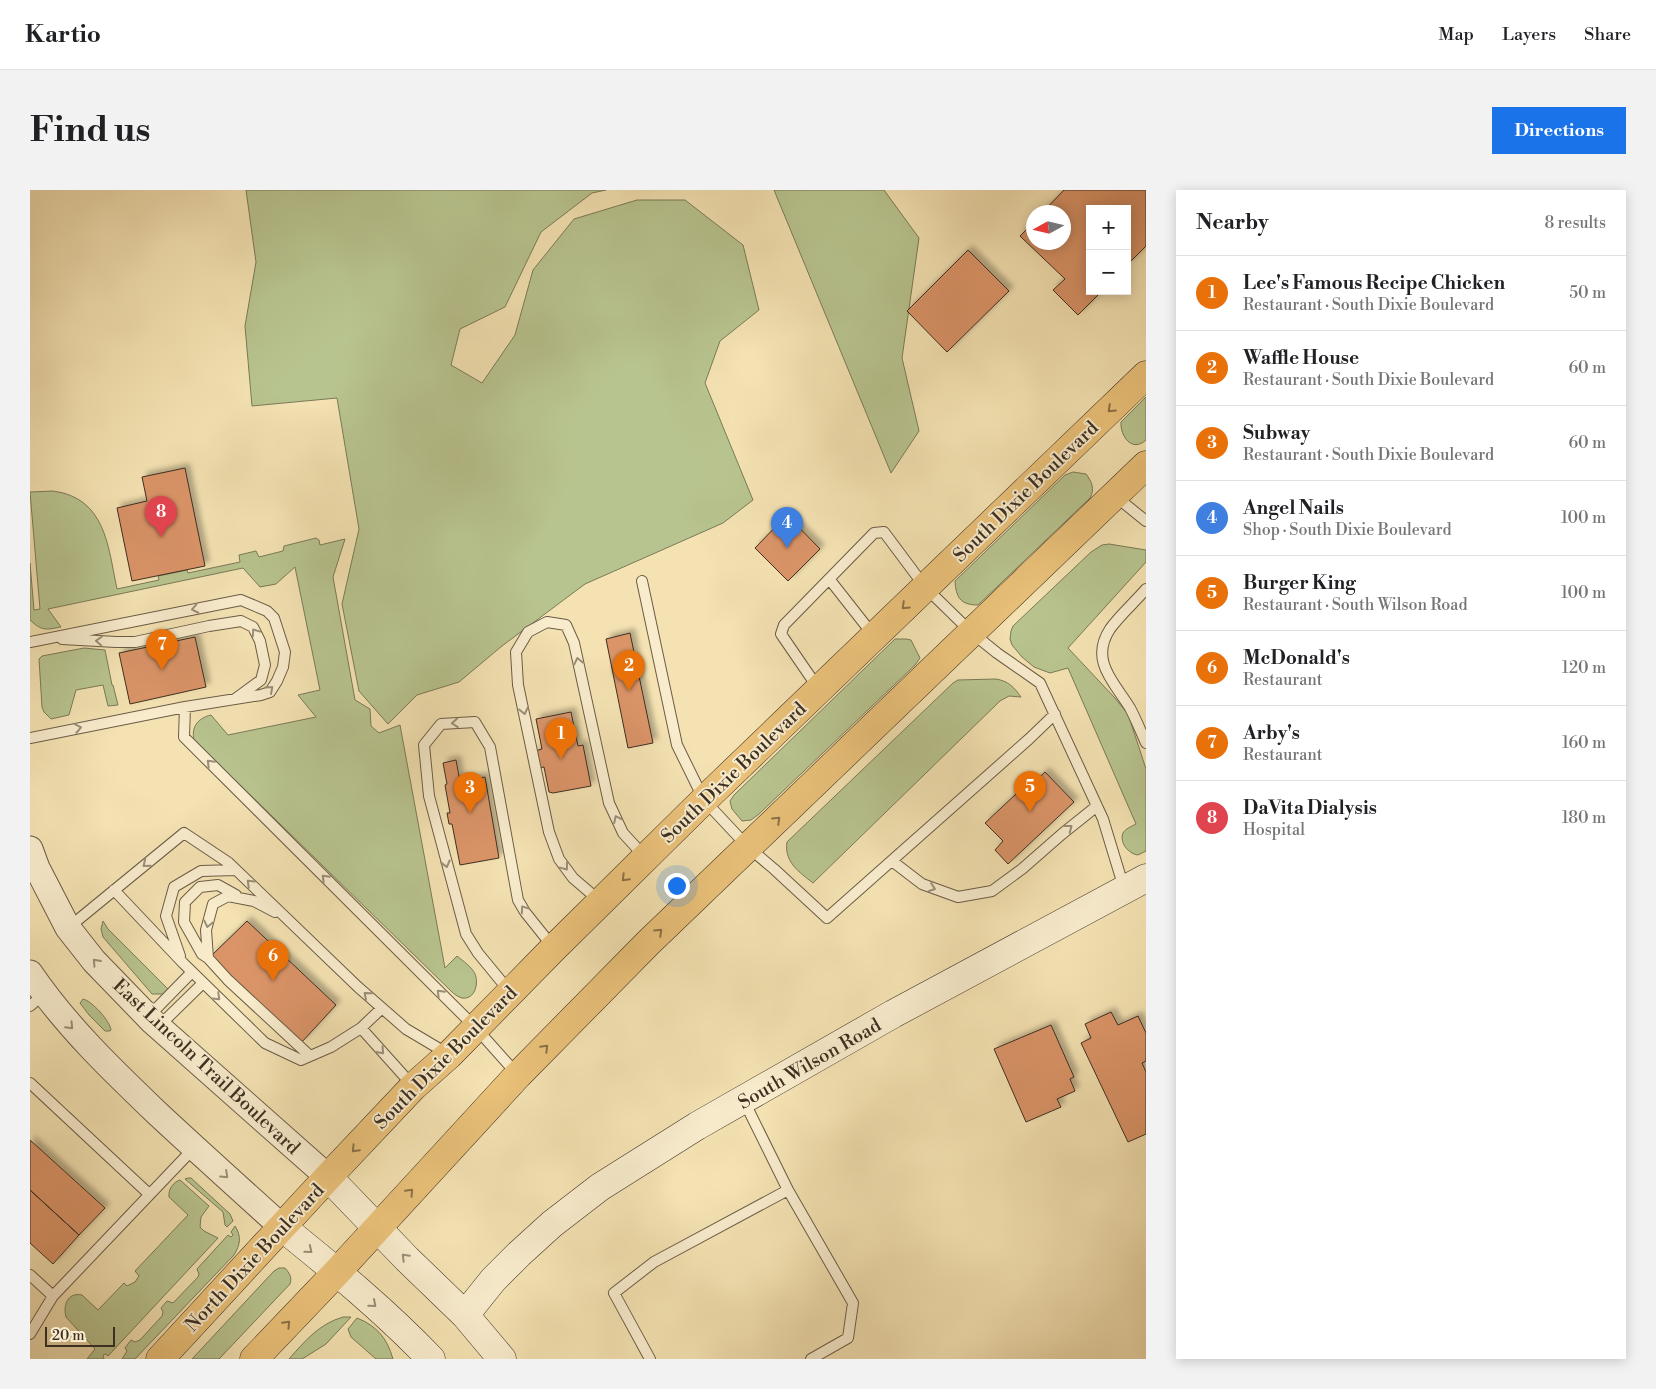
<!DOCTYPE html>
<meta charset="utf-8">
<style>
:root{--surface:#fff;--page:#f2f2f2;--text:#202124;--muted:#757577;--line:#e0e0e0;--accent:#1a73e8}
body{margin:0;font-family:"Libre Bodoni",serif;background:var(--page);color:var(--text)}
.controls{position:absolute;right:15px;top:15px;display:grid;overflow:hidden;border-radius:0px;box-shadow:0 2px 12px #0003}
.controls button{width:45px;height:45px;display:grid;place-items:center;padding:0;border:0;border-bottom:1px solid var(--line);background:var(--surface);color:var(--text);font:25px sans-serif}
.compass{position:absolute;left:996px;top:15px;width:45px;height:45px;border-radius:50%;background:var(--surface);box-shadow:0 2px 12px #0003;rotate:262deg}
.scale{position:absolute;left:15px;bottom:12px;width:70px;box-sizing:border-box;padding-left:5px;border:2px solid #3d2f22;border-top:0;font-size:14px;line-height:18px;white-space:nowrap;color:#3d2f22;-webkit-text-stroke:4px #f8eccd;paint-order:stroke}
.you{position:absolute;left:646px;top:695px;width:18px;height:18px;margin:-12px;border:4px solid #fff;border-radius:50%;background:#1a73e8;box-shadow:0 0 0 8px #1a73e833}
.badge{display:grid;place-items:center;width:32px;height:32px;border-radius:50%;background:var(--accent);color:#fff;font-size:16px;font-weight:700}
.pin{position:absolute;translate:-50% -41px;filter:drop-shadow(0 1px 2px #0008)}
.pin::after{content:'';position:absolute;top:26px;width:18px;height:15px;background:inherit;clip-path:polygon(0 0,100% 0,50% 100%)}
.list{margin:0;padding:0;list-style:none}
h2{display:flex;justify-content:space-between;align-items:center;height:65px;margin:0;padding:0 20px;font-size:21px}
h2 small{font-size:16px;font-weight:400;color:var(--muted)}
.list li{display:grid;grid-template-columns:32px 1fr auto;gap:15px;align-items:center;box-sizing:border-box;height:75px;padding:0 20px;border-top:1px solid var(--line)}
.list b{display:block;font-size:19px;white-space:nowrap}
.list p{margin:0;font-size:16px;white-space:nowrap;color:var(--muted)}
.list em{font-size:16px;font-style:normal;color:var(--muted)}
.map{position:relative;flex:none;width:1116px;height:1169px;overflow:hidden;border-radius:0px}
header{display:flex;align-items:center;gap:30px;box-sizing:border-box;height:70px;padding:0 25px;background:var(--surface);border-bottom:1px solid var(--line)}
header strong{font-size:24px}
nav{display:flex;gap:28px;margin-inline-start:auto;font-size:18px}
.intro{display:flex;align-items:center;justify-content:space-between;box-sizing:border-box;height:120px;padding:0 30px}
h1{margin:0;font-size:35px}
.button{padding:12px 22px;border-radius:0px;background:var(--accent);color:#fff;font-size:18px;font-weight:700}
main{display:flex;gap:30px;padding:0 30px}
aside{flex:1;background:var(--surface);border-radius:0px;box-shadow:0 2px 12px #0003}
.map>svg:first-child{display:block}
</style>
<header>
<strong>Kartio</strong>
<nav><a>Map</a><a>Layers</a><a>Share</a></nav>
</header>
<div class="intro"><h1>Find us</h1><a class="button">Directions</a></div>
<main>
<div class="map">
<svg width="1116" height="1169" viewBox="0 0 1116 1169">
<defs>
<filter id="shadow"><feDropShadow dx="4.5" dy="-4.5" stdDeviation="2.5" flood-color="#0004"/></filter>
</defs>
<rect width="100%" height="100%" fill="#f4e2b2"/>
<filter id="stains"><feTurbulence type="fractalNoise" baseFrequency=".004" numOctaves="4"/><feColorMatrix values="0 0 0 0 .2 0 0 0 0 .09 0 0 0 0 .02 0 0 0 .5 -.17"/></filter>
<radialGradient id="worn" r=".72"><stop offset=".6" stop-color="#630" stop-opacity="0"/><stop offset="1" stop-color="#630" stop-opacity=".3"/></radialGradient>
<path fill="#b8c48f" stroke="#7a7a58" d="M 216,0 L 576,0 L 562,3 L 511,42 L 475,117 L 430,139 L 421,175 L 452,193 L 485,145 L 503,80 L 544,29 L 607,10 L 655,10 L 713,55 L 729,120 L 690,151 L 675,193 L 723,310 L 693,333 L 555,394 L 472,456 L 429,492 L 387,505 L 358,534 L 329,501 L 312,414 L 329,339 L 307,208 L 222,216 L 215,136 L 226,72 Z
M 744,0 L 854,0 L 889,48 L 872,168 L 889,241 L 861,283 Z
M 1116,207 L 1116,250 C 1102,263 1090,246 1091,232 Z
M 1043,282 L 1056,284 C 1062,292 1065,299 1060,308 L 948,415 C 930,415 926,407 925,391 L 1035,285 Z
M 23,301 C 76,308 78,357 87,399 L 129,390 L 128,386 L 157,380 L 158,383 L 210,372 L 209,365 L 226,361 L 229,367 L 253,361 L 254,356 L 286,348 L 289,350 L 290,355 L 315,349 L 303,387 L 325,510 L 340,519 L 341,536 L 349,543 L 370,535 L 415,778 L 427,766 C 433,771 442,777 445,784 C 449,793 445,810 432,808 C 428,807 424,804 421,801 L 164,550 C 161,537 168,528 181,525 L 198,545 L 286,527 L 268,505 L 290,500 L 265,377 L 246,394 L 230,397 L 213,378 L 18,419 L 31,437 C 15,440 12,441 0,430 L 0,373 L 4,420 L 10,419 L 0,302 Z
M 1079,354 L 1116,360 L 1116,372 L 1038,458 L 1084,507 L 1098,524 L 1116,579 L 1116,661 L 1108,665 C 1099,664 1089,653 1093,643 C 1095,639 1102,636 1106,634 L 1038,478 L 1020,483 L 1004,477 L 992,467 L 982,455 L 980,449 L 981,441 L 983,436 L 1061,362 L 1072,355 Z
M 865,449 L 876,449 L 881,450 L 890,468 L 885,475 L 729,624 L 721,630 L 712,631 L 702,619 L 700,611 L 704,605 Z
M 54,458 L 75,460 L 82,495 L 83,495 L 88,515 L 78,516 L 73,495 L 46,500 L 39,525 L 21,529 L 14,522 L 12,517 L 9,469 L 12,466 Z
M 966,489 C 978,491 984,497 991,507 L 979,506 L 970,511 L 783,693 C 769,682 754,672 757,652 L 923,493 L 928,490 Z
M 73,731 L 78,739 L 138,799 L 133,804 L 122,804 L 73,747 L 71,739 Z
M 53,809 C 62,811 80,831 81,840 L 80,841 L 75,841 L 59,825 L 50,813 Z
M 158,988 L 161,988 L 200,1024 L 203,1031 L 197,1037 L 195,1035 L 193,1022 L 155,989 Z
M 150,990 L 179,1016 L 171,1027 L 170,1037 L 174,1041 L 188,1048 L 78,1166 L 75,1164 L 73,1165 L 74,1169 L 57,1169 L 65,1159 L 36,1127 C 33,1116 37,1102 52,1105 L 68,1120 L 94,1093 L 97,1096 L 105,1092 L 109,1086 L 105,1081 L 158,1025 L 139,1007 C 138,1000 143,992 150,990 Z
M 205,1036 C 212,1047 210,1055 204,1065 L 105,1169 L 92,1169 L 97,1161 L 95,1158 L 101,1150 L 105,1152 L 110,1150 L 132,1126 L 133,1122 L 131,1118 L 137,1111 L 143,1113 L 168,1087 L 169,1084 L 167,1079 L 198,1045 L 201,1047 L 203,1045 L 201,1042 Z
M 249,1078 L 255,1078 C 260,1084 262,1087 260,1094 L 189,1169 L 162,1169 L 244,1081 Z
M 313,1127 L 321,1127 L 296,1154 L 272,1169 L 259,1169 C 275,1151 289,1134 313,1127 Z
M 327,1128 C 347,1136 357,1148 363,1169 L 346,1169 L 321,1147 L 318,1139 Z"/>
<path fill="#da9468" stroke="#3d2f22" filter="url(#shadow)" d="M 1034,0 L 1116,0 L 1116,56 L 1097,75 L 1097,19 L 1060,19 L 1060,101 L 1072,101 L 1048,125 L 1023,100 L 1035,89 L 990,46 L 1004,32 L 1004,52 L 1034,52 L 1034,22 L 1013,22 Z
M 938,60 L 979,101 L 917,162 L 877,121 Z
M 155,278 L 175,376 L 102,391 L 87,318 L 117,311 L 112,287 Z
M 757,325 L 790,359 L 758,391 L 725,358 Z
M 600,443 L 623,553 L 598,558 L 576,449 Z
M 165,447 L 176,497 L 100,514 L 89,463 Z
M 541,522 L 548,556 L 553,555 L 561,596 L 523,603 L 519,602 L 514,577 L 509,578 L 505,561 L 512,559 L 506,529 Z
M 426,570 L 430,592 L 455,587 L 469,668 L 430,675 L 422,634 L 419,634 L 417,623 L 420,623 L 415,595 L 417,594 L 413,573 Z
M 1015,582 L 1044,612 L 978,674 L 965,660 L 973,651 L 955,633 L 986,604 L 989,607 Z
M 217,731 L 306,815 L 271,853 L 181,766 Z
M 1081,822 L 1088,835 L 1108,826 L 1116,843 L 1116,871 L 1112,873 L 1116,882 L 1116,944 L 1098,952 L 1051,853 L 1061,848 L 1055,834 Z
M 1021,835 L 1044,887 L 1040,889 L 1045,901 L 1027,909 L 1031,917 L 996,932 L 964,859 Z
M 0,950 L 75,1018 L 49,1045 L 0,1000 Z
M 0,1000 L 49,1045 L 23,1074 L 0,1053 Z"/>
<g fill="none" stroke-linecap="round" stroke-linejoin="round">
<g stroke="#6b5c46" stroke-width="12">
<path id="service" d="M 1085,306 L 1116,331
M 800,390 L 844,446
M 612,391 L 647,555 L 674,610 L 718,657 L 744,679 L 797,728 L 999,549 L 1025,524
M 1116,399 C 1105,412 1089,426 1080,439 C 1059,471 1085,493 1100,518 C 1106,529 1111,542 1116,553
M 32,449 L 86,452 L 105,452 L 179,436 L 211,431 L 223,437 L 230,451 L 235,475 L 231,490 L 205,509
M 0,452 L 211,410 L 237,421 L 244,428 L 255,462 L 253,477 L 247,491 L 240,502 L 231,505 L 155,517 L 0,548
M 788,498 L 751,444 L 754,435 L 844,343 L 854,342 L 895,397 L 941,442 L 967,463 L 1010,493 L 1073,629 L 1094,698
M 155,517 L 154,547 L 445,837 L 487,884
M 862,671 L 892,694 L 928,707 L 962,701 L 992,679 L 1032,644 L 1067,616
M 84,700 L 153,773 L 235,853 L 271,870 L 301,857 L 331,838 L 383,896
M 571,712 L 543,688 L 529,669 L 519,642 L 488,495 L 486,462 L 498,442 L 517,432 L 536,435 L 544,453 L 579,613 L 593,643 L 615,667
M 245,722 L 224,711 L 198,706 L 183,714 L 176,740 L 178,768 L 198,790 L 280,866
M 38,738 L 154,643 L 199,673 L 328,797 L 376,839 L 418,864
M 150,766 L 136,726 L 144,697 L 171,681 L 206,680
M 178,768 L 172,764 L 154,732 L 155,712 L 170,697 L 188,695 L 206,705
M 480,802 L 448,763 L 436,744 L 399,606 L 394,555 L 411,534 L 445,532 L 460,557 L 488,710 L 495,722 L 523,757
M 0,816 L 14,804
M 118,827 L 162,782
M 129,836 L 173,793
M 331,838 L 352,818
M 0,893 L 119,1004
M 714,911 L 758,1000 L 823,1113 L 818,1148 L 781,1169
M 0,1085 L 23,1106
M 0,1144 L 23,1106 L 164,958
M 620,1169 L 584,1103 L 624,1072 L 758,1000"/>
</g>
<g stroke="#6b5c46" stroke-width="27">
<path id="tertiary" d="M 0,659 L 7,678 L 38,738 L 64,771 L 123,832 L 298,987
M 0,783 C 36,836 82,880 128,924 C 169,962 211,1000 252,1037"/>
</g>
<g stroke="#3d2f22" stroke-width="29">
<path id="secondary" d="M 298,987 L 377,1069 L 435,1125 L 472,1169
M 252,1037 C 304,1079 355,1121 401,1169
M 435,1125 L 463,1090 L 489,1064 L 522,1034 L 570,997 L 667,936 L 863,824 L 1116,688"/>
</g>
<g stroke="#3d2f22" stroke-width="29">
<path id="trunk" d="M 130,1169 L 298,987 L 383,897 L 419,865 L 524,758 L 674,610 L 1116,185
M 224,1169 L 307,1082 L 488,885 L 618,753 L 1116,275"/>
</g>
<use href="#service" stroke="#f8eccd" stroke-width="10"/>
<use href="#tertiary" stroke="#f8eccd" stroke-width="25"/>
<use href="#secondary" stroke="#f8eccd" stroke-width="28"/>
<use href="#trunk" stroke="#eac179" stroke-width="28"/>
</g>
<defs><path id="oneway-chevron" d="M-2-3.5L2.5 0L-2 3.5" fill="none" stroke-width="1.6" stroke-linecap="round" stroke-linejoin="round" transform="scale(1.25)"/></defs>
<g stroke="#8b7149">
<use href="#oneway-chevron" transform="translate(1081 219) rotate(136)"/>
<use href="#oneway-chevron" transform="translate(875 416) rotate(136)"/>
<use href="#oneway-chevron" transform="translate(747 630) rotate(-44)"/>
<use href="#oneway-chevron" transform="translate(595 688) rotate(135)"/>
<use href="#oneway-chevron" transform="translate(629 742) rotate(-44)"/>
<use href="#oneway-chevron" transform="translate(515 858) rotate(-45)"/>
<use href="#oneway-chevron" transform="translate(325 959) rotate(134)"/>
<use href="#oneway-chevron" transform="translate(380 1002) rotate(-47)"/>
<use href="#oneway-chevron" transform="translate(257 1134) rotate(-46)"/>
</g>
<g stroke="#9a8e78">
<use href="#oneway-chevron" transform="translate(165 419) rotate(168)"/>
<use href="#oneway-chevron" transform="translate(225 442) rotate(-124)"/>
<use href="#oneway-chevron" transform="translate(69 451) rotate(-177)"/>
<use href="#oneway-chevron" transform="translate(548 471) rotate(-102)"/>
<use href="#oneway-chevron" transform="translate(240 499) rotate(-42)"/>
<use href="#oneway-chevron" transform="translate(494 521) rotate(78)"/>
<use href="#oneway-chevron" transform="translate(425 533) rotate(176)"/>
<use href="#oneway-chevron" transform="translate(48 538) rotate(-11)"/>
<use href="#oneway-chevron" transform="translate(180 573) rotate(-135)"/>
<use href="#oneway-chevron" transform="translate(587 629) rotate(-116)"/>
<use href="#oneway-chevron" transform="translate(1039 638) rotate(-37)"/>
<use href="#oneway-chevron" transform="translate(116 674) rotate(141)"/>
<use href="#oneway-chevron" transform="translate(416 674) rotate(76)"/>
<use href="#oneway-chevron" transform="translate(535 677) rotate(53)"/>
<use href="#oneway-chevron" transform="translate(295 688) rotate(-135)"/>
<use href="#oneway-chevron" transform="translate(220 693) rotate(-136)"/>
<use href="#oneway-chevron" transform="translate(902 698) rotate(19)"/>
<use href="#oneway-chevron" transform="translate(494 719) rotate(-124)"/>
<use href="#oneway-chevron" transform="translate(178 734) rotate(103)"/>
<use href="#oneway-chevron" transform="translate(66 772) rotate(-132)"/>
<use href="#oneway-chevron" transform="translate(410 803) rotate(-135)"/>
<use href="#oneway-chevron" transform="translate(337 805) rotate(-139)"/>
<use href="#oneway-chevron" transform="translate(187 807) rotate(44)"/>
<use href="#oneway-chevron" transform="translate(40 836) rotate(47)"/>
<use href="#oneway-chevron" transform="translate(351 861) rotate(48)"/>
<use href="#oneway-chevron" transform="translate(195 985) rotate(43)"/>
<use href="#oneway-chevron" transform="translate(279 1060) rotate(39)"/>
<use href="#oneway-chevron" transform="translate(375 1067) rotate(-135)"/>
<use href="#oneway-chevron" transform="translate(343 1114) rotate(41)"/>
</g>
<g text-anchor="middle" stroke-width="4" stroke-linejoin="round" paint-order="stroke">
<g font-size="19" fill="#3d2f22" stroke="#f8eccd">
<text transform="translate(995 301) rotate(-44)" y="7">South Dixie Boulevard</text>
<text transform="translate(703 582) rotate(-44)" y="7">South Dixie Boulevard</text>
<text transform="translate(415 867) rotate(-45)" y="7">South Dixie Boulevard</text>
<text transform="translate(779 873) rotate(-30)" y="7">South Wilson Road</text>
<text transform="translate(177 876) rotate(43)" y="7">East Lincoln Trail Boulevard</text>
<text transform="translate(224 1067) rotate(-47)" y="7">North Dixie Boulevard</text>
</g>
</g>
<rect width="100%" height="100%" filter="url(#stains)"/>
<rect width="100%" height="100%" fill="url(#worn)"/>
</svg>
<div class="controls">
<button>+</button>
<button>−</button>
</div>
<svg class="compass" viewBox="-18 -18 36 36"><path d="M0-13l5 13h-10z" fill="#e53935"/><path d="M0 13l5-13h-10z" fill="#757577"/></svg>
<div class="scale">20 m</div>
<div class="you"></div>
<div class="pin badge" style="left:531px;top:569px;background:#e8710a">1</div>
<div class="pin badge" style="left:599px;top:501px;background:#e8710a">2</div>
<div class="pin badge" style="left:440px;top:623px;background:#e8710a">3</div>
<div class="pin badge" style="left:757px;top:358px;background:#3f7fe0">4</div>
<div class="pin badge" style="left:1000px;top:622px;background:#e8710a">5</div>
<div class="pin badge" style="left:243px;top:791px;background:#e8710a">6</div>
<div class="pin badge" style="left:132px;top:480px;background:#e8710a">7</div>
<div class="pin badge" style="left:131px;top:347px;background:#e0444e">8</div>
</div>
<aside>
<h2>Nearby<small>8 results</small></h2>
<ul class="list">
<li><span class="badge" style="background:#e8710a">1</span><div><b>Lee's Famous Recipe Chicken</b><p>Restaurant · South Dixie Boulevard</p></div><em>50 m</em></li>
<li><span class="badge" style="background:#e8710a">2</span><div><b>Waffle House</b><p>Restaurant · South Dixie Boulevard</p></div><em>60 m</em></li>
<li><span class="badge" style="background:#e8710a">3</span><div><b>Subway</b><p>Restaurant · South Dixie Boulevard</p></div><em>60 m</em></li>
<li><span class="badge" style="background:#3f7fe0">4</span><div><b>Angel Nails</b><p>Shop · South Dixie Boulevard</p></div><em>100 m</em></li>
<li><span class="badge" style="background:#e8710a">5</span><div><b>Burger King</b><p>Restaurant · South Wilson Road</p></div><em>100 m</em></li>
<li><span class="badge" style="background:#e8710a">6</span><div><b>McDonald's</b><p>Restaurant</p></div><em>120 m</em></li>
<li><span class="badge" style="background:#e8710a">7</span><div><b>Arby's</b><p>Restaurant</p></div><em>160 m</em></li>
<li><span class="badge" style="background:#e0444e">8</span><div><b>DaVita Dialysis</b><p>Hospital</p></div><em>180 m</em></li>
</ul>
</aside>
</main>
